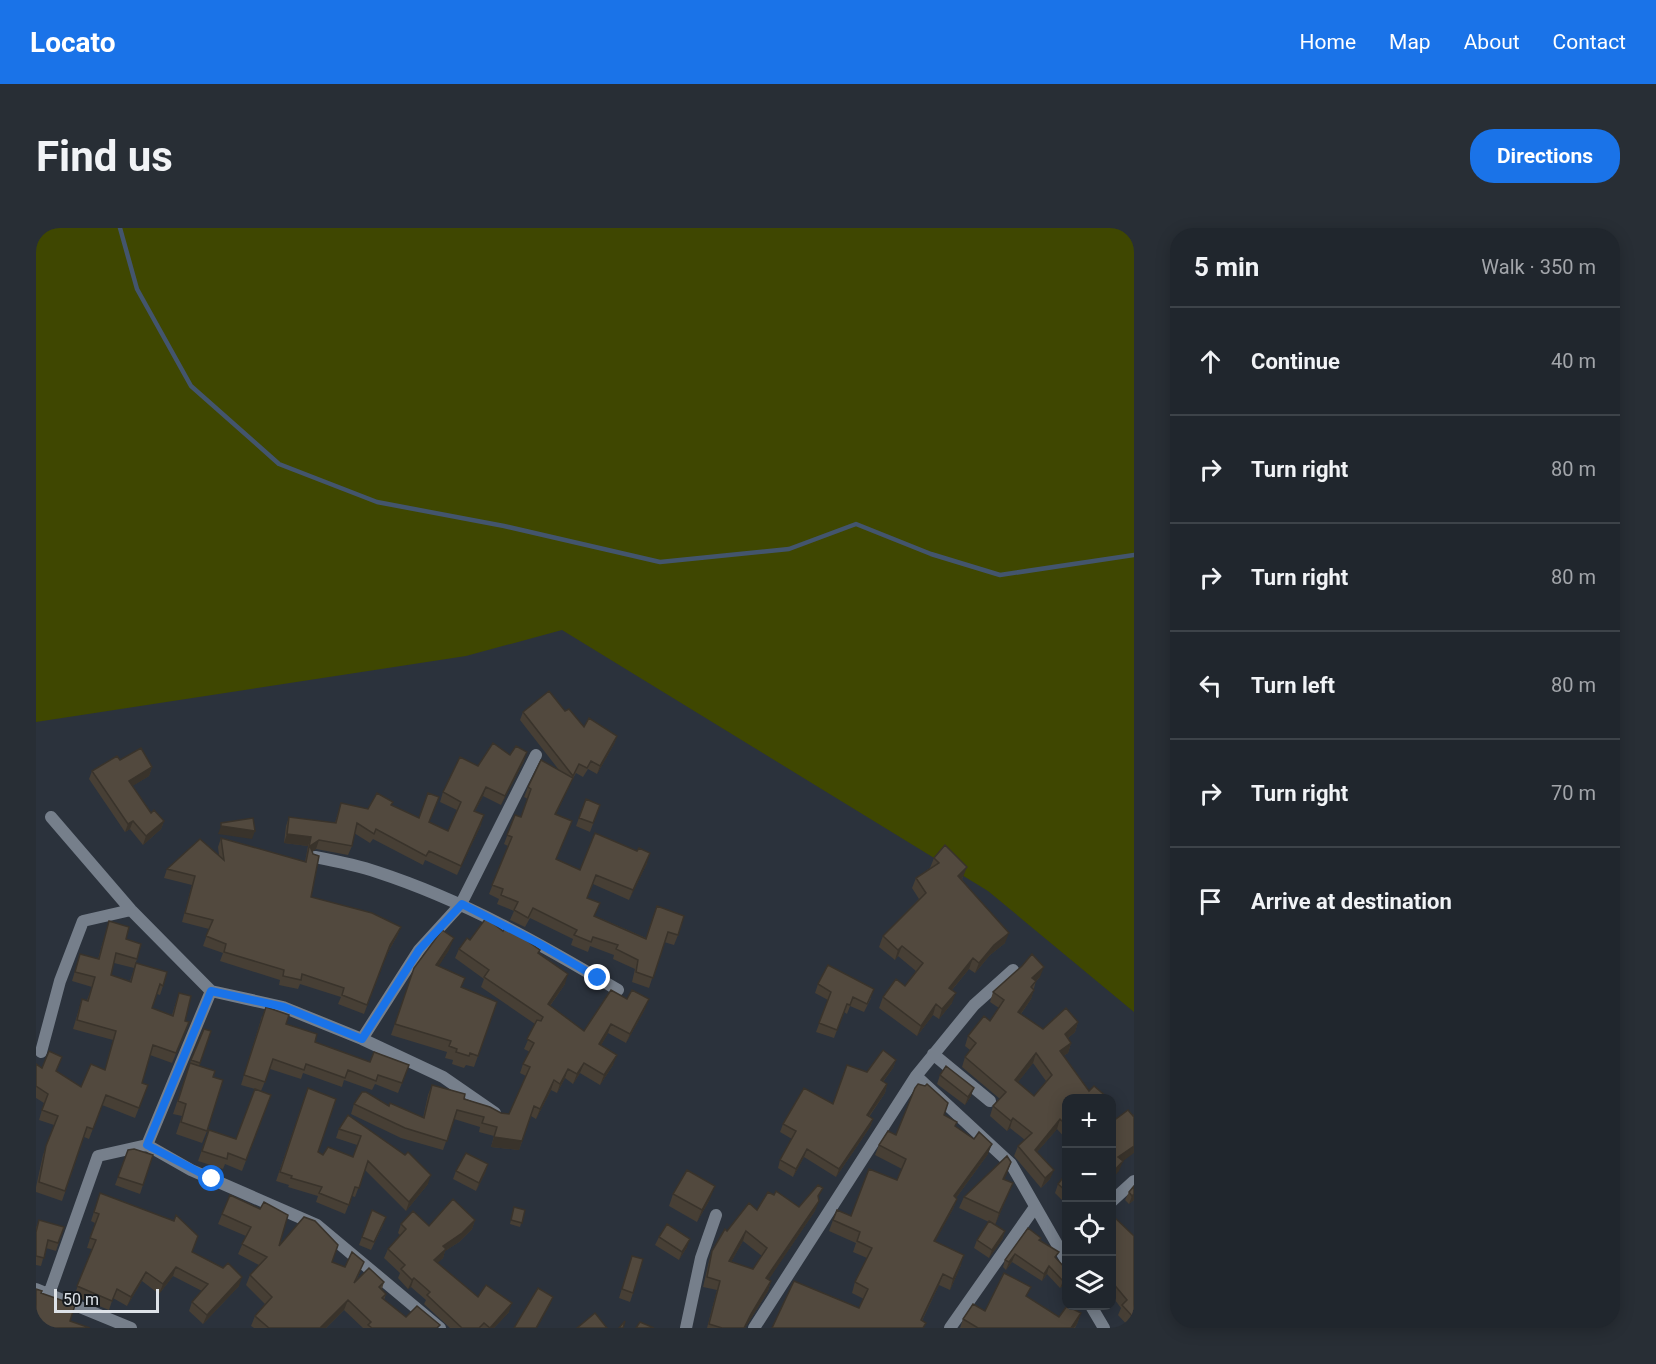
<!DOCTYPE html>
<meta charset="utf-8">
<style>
:root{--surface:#20262d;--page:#282e35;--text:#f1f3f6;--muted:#a2a5aa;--line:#3d4349;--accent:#1a73e8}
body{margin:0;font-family:Roboto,sans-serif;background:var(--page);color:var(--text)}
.controls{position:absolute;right:18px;bottom:18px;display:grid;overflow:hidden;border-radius:12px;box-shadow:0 3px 15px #0003}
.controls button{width:54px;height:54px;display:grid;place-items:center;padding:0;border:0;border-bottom:2px solid var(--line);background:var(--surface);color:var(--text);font:30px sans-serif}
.scale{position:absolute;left:18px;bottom:15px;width:105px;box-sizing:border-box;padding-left:6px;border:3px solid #dde2e8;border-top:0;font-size:16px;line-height:21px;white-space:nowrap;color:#dde2e8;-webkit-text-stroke:4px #161a1e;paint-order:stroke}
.stop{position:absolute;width:18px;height:18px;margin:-14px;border:4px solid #1a73e8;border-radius:50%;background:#fff}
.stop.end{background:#1a73e8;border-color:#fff;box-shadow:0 2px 6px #0008}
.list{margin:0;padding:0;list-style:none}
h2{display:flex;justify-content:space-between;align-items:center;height:78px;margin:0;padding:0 24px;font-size:26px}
h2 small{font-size:20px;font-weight:400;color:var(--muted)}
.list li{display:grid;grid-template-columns:39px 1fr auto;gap:18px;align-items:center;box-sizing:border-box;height:108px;padding:0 24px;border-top:2px solid var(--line)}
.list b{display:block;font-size:22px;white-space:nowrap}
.list em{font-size:20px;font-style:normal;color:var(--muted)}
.icon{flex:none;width:33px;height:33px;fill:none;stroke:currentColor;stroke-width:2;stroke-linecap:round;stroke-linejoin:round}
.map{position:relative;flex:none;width:1098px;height:1100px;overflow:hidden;border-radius:24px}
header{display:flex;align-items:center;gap:36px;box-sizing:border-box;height:84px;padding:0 30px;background:var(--accent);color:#fff}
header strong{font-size:28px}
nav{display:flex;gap:33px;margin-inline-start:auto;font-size:21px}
.intro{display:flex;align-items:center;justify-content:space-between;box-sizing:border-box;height:144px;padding:0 36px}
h1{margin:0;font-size:42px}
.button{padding:15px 27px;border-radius:24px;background:var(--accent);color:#fff;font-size:21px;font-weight:700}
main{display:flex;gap:36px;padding:0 36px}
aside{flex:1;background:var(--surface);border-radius:24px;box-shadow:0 3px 15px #0003}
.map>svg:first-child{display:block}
</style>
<header>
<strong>Locato</strong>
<nav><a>Home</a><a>Map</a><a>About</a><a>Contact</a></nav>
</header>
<div class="intro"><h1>Find us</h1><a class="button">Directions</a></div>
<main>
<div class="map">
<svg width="1098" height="1100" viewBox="0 0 1098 1100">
<rect width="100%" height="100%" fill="#2b323c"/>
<path fill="#3f4701" d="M 0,0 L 1098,0 L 1098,784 L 952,663 L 526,402 L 430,428 L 0,494 Z"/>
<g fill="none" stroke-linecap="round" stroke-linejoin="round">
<path stroke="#43556d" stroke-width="4.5" d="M 84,0 L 101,61 L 155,158 L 243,236 L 341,274 L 468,298 L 624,334 L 753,321 L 820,296 L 895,326 L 964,347 L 1098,327"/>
<path stroke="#767f8b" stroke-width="12" d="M 15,589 L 95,682 L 175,763 L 247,779 L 326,811 L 407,849 L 459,885
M 279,629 C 300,633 321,637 341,644 C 427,672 505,716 582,762
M 326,811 L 383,722 L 425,676 L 500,527
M 5,824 L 24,753 L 47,693 L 95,682
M 897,826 L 954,873
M 880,848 L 975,936 L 1030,1032
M 111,917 L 175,763
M 1076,973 L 1098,953
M 0,1061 L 95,1100
M 13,1066 L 62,928 L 111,917 L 155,942 L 281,997 L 404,1100
M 1055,1078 L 1068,1100
M 650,1100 L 665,1030 L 680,987
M 718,1100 L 880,848 L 938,777 L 977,742
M 914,1100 L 999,979"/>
</g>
<path fill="#473f35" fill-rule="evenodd" d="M 529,483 L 548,499 L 581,508 L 578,516 L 561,546 L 552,541 L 547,549 L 540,545 L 534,556 L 520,586 L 532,602 L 520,632 L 544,642 L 611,635 L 593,672 L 557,656 L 551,670 L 559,688 L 610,710 L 621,678 L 642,707 L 638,717 L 628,714 L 613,760 L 596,754 L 599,741 L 577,731 L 578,727 L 554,718 L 552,724 L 535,717 L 537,711 L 494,690 L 489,699 L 474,692 L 478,683 L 461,676 L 463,671 L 453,666 L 472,618 L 468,616 L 479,587 L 485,589 L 492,571 L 488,569 L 492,559 L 523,542 L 484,492 L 487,484 Z
M 474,527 L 488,533 L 465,577 L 447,568 L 439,583 L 445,597 L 421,647 L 389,632 L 387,637 L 337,611 L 334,615 L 318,605 L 316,618 L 312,627 L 280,621 L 276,624 L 275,669 L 365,699 L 361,708 L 351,726 L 328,786 L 302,776 L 305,769 L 264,756 L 262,761 L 243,757 L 244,752 L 184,733 L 187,725 L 167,718 L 173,701 L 146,694 L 156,657 L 128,650 L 131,641 L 183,627 L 182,619 L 185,610 L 269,634 L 272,618 L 248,615 L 250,598 L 253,589 L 299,595 L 305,575 L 332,581 L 356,577 L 412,603 L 421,582 L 404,574 L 407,564 L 442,538 Z
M 84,532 L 116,539 L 113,548 L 96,558 L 115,585 L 128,593 L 125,601 L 107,617 L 94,601 L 89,604 L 53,551 L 56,543 Z
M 550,571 L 564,577 L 554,604 L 540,598 Z
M 898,630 L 927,649 L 926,651 L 969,715 L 954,727 L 939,745 L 933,741 L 916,762 L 916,775 L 903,791 L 897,787 L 881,808 L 843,780 L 847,769 L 869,758 L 880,743 L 862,728 L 859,732 L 843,719 L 847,708 L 883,671 L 876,660 L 880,650 L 894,640 Z
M 73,693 L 90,711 L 101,731 L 98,740 L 78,735 L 75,747 L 94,753 L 100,735 L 127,758 L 124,767 L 121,766 L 116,780 L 136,787 L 143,765 L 149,793 L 153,794 L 136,835 L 114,827 L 106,855 L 112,857 L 99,890 L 66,877 L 53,911 L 48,909 L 26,973 L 0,964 L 0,959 L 7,927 L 18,897 L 3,892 L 8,875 L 0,870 L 0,836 L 6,840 L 21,843 L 45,859 L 69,842 L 77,812 L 37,801 L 46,771 L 51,772 L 56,759 L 36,753 L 44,726 L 62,731 Z
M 467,703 L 484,708 L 504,722 L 503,726 L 529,756 L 514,778 L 548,803 L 591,771 L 609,781 L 590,815 L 572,805 L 565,817 L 577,837 L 564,857 L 544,845 L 537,856 L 529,850 L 521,865 L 515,862 L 500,891 L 495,888 L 483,922 L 455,919 L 458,908 L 443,904 L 444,899 L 418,891 L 407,922 L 365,910 L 315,886 L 318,876 L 353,878 L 387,890 L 392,867 L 396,857 L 465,885 L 473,886 L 490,848 L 484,845 L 487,836 L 494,824 L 488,821 L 499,796 L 445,759 L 448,751 L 419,730 L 423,721 L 434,712 Z
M 413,722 L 402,738 L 426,760 L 461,774 L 438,839 L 430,837 L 428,840 L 416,836 L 417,832 L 409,830 L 411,824 L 355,807 L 378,740 Z
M 1004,749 L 1000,753 L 995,771 L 985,786 L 1007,801 L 1042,794 L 1039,804 L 1032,810 L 1035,815 L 1032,825 L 1027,828 L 1053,863 L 1072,870 L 1030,870 L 1030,911 L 1021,901 L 1001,924 L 1014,951 L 1005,960 L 978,928 L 982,918 L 989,912 L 974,900 L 971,903 L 954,888 L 957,878 L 964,871 L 926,839 L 929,829 L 934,822 L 929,818 L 932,808 L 954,793 L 963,780 L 954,774 L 957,764 ZM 997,835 L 1010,853 L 998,868 L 982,854 Z
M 782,756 L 835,770 L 828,784 L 814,778 L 811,786 L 808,784 L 798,810 L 780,804 L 792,772 L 779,765 Z
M 226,788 L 250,796 L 279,814 L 334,834 L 373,837 L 362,865 L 339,856 L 336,862 L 308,852 L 306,859 L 267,845 L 265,851 L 234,841 L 225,863 L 235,867 L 206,943 L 189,936 L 187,941 L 162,933 L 173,902 L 200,911 L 219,861 L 205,857 Z
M 175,803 L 163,838 L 177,849 L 171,903 L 166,915 L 140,906 L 146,888 L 137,886 L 155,832 Z
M 860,832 L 857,840 L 847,854 L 851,856 L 849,865 L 833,889 L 837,891 L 834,899 L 800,949 L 768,929 L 757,949 L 742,940 L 744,932 L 756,911 L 744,904 L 747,896 L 797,876 L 831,844 Z
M 904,847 L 935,868 L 929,877 L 901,856 Z
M 272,860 L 282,924 L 287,927 L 317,929 L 321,917 L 300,910 L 303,901 L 312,887 L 392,956 L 370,983 L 329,942 L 319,969 L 316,968 L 309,986 L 280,974 L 282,968 L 252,959 L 253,957 L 240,953 Z
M 908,887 L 919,899 L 952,926 L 920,970 L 921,971 L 917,981 L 899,1013 L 925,1037 L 914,1062 L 903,1057 L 886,1093 L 823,1080 L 828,1071 L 816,1065 L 819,1054 L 831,1030 L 817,1024 L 820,1015 L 793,1003 L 797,992 L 815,988 L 861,952 L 866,941 L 839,927 L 843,917 L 860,907 Z
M 92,922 L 107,957 L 104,966 L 79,957 Z
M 975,934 L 968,951 L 977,955 L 959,997 L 969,1003 L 966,1012 L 953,1030 L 938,1020 L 941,1012 L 953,994 L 923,980 L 928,969 Z
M 452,936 L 449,945 L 440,963 L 417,951 L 420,943 Z
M 1030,946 L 1030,976 L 1019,965 L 1022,956 Z
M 1098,958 L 1098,972 L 1093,976 L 1089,972 L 1093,964 Z
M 64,965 L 157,1024 L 203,1058 L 167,1096 L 153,1083 L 156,1074 L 166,1063 L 137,1048 L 123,1066 L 106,1053 L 91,1078 L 77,1070 L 73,1082 L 38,1068 L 56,1021 L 51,1020 L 59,995 L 55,993 Z
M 637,966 L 674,971 L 661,994 L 633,978 Z
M 194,967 L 243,1018 L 296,1034 L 324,1044 L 320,1053 L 348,1054 L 346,1061 L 350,1066 L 348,1072 L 370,1089 L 403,1100 L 327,1100 L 308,1082 L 290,1100 L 218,1100 L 215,1098 L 219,1088 L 229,1076 L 210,1057 L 214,1047 L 223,1037 L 202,1026 L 210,1008 L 182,996 Z
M 738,967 L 763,979 L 782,971 L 779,983 L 732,1052 L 735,1053 L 732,1063 L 709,1100 L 671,1100 L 681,1062 L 667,1059 L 673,1033 L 676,1023 L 691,1003 L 721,982 ZM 707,1013 L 726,1028 L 717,1041 L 695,1034 Z
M 478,979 L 489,982 L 484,999 L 474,996 Z
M 336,982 L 347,997 L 335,1022 L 323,1017 Z
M 1076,987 L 1098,1008 L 1098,1100 L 1094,1100 L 1082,1087 L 1085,1080 L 1076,1068 Z
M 3,992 L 28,999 L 20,1023 L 10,1020 L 5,1038 L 0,1037 L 0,1000 Z
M 439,992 L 436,1001 L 423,1014 L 409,1023 L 407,1030 L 401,1035 L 442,1069 L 473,1084 L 458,1100 L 414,1100 L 388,1076 L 390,1072 L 375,1059 L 372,1061 L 362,1050 L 364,1045 L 348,1030 L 352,1021 L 364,1007 L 362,1005 L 365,996 L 393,998 Z
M 623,1009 L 651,1019 L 643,1032 L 619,1017 Z
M 1005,1010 L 1004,1012 L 1020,1030 L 1030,1055 L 1024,1060 L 1011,1046 L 1006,1053 L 976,1034 L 970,1042 L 967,1039 L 969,1032 Z
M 596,1028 L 597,1065 L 594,1074 L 583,1070 Z
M 991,1069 L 1023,1089 L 1045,1085 L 1041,1096 L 1039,1100 L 924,1100 L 927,1091 Z"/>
<path fill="#39332b" d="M 581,508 L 578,516 L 561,546 L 564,538 Z
M 491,524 L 488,533 L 465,577 L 469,568 Z
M 116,539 L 113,548 L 90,562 L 93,553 Z
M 537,550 L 533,559 L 516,595 L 519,586 Z
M 450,559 L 447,568 L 434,592 L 438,583 Z
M 448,587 L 445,597 L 421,647 L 425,638 Z
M 97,593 L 94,601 L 89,604 L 92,596 Z
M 128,593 L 125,601 L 107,617 L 110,608 Z
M 185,598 L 219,603 L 216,611 L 182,606 Z
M 251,606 L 275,609 L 272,618 L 248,615 Z
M 283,612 L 280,621 L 271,627 L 274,618 Z
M 614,625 L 611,635 L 593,672 L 597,662 Z
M 931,639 L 927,649 L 919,658 L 922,648 Z
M 365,699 L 361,708 L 351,726 L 328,786 L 354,717 Z
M 973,705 L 969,715 L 954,727 L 939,745 L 943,735 L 958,717 Z
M 418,710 L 413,722 L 396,749 L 400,737 Z
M 866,718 L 862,728 L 859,732 L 862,722 Z
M 937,730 L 933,741 L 909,770 L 913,760 Z
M 1008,739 L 1004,749 L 992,760 L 996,750 Z
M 532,746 L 529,756 L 508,786 L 512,776 Z
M 998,762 L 995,771 L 979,794 L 982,784 Z
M 920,765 L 916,775 L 903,791 L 906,781 Z
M 613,771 L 609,781 L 590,815 L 594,806 Z
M 900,776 L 897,787 L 881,808 L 885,798 Z
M 1042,794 L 1039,804 L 1026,815 L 1029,806 Z
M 575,796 L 572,805 L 560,826 L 563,816 Z
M 1035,815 L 1032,825 L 1020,832 L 1024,823 Z
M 1000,825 L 997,835 L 976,862 L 979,852 Z
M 581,827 L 577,837 L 564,857 L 568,847 Z
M 860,832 L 857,840 L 842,860 L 845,852 Z
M 548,835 L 544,845 L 537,856 L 541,846 Z
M 532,841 L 529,850 L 521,865 L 524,856 Z
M 518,852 L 515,862 L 500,891 L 504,881 Z
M 851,856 L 849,865 L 828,895 L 831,887 Z
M 938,860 L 935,868 L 929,877 L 932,869 Z
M 977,890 L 974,900 L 971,903 L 975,893 Z
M 837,891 L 834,899 L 800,949 L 803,941 Z
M 1024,891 L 1021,901 L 995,931 L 999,922 Z
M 458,909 L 486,913 L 483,922 L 455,919 Z
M 956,916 L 952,926 L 914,978 L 918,968 Z
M 1098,918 L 1098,925 L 1079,939 L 1082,929 Z
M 771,921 L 768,929 L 757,949 L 760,941 Z
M 1087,933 L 1083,943 L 1076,951 L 1076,945 Z
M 975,934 L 971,946 L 963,962 L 967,951 Z
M 452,936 L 449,945 L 440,963 L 443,955 Z
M 1018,942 L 1014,951 L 1005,960 L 1009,950 Z
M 395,947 L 392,956 L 370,983 L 373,974 Z
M 977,955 L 972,967 L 959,997 L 963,985 Z
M 679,958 L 674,971 L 661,994 L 666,982 Z
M 1098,966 L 1098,972 L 1093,976 L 1096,968 Z
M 921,971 L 917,981 L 894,1023 L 898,1013 Z
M 783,973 L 779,983 L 727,1060 L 730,1050 Z
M 439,992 L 436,1001 L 423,1014 L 409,1023 L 407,1030 L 395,1041 L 398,1032 L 407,1018 Z
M 710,1003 L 707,1013 L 690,1043 L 693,1033 Z
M 969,1003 L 966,1012 L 953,1030 L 956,1022 Z
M 654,1011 L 651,1019 L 643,1032 L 646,1024 Z
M 979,1026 L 976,1034 L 970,1042 L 973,1034 Z
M 928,1027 L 925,1037 L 914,1062 L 917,1051 Z
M 1013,1038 L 1011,1046 L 1006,1053 L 1008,1046 Z
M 140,1039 L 137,1048 L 123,1066 L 127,1056 Z
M 110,1044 L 106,1053 L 91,1078 L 95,1069 Z
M 907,1046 L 903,1057 L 882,1100 L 885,1092 Z
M 206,1049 L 203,1058 L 167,1096 L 171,1087 Z
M 378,1050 L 375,1059 L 372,1061 L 376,1052 Z
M 1030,1050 L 1030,1055 L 1024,1060 L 1027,1053 Z
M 735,1053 L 732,1063 L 709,1100 L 708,1100 L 715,1086 Z
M 517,1069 L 514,1077 L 501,1100 L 500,1100 Z
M 312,1072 L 308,1082 L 290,1100 L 284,1100 Z
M 476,1075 L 473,1084 L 458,1100 L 453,1100 Z
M 1045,1085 L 1041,1096 L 1038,1100 L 1035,1100 Z"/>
<path fill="#52493e" stroke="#39332b" stroke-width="1.5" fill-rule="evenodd" d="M 513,463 L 529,483 L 533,481 L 548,499 L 553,490 L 581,508 L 564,538 L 555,533 L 551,540 L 543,536 L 537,548 L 487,484 Z
M 457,515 L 474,527 L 480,518 L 491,524 L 469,568 L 450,559 L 438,583 L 448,587 L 425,638 L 393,623 L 390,628 L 340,601 L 338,606 L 321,595 L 316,618 L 283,612 L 274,618 L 277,626 L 283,628 L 275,669 L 336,685 L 365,699 L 354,717 L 331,777 L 306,767 L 308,760 L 266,746 L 265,752 L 247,748 L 248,742 L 188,724 L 190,716 L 170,708 L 177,692 L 149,685 L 159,648 L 131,641 L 164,611 L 188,632 L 185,610 L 270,634 L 275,609 L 251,606 L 253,589 L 300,595 L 305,575 L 332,581 L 341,565 L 357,574 L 355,577 L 383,590 L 392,565 L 403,569 L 393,594 L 412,603 L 425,574 L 407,564 L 424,529 L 442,538 Z
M 105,520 L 116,539 L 93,553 L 115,585 L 118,582 L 128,593 L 110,608 L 97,593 L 92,596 L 56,543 L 81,528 L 84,532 Z
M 505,532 L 537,550 L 519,586 L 536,593 L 520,631 L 544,642 L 559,605 L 601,623 L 603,620 L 614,625 L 597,662 L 560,647 L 551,670 L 564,675 L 558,688 L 610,711 L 621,678 L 648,688 L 642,707 L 632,704 L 617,750 L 600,744 L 602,732 L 580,721 L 582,717 L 557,709 L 555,714 L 538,707 L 541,702 L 497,680 L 492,690 L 478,682 L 482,674 L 465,667 L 467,661 L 456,657 L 476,609 L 471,607 L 479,587 L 485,589 L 495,561 L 492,559 Z
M 550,571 L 564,577 L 557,595 L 543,590 Z
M 217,590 L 219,603 L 185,598 L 185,595 Z
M 909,617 L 931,639 L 922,648 L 973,705 L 958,717 L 943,735 L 937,730 L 913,760 L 920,765 L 906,781 L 900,776 L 885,798 L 847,769 L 860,751 L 869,758 L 887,735 L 866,718 L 862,722 L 847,708 L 890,665 L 880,650 L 903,635 L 898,630 Z
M 450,690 L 467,703 L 470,697 L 485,704 L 483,707 L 504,722 L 502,725 L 532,746 L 512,776 L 548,803 L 575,762 L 591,771 L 596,762 L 613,771 L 594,806 L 575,796 L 563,816 L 581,827 L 568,847 L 548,835 L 541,846 L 532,841 L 524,856 L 518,852 L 504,881 L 498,878 L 486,913 L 458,909 L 461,899 L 446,895 L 448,889 L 421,882 L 411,913 L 369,900 L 318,876 L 326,864 L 330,864 L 353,878 L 354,875 L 388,890 L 396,857 L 429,866 L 428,871 L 454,879 L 465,885 L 473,886 L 494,839 L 487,836 L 498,815 L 491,811 L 501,792 L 505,793 L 507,789 L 448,749 L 453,742 L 423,721 L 431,710 L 434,712 Z
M 73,693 L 93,699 L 90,711 L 105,716 L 101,731 L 80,725 L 75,747 L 95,754 L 100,735 L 131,744 L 127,758 L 124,756 L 116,780 L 137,788 L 143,765 L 155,768 L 149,793 L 153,794 L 140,825 L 117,817 L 106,855 L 112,857 L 103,880 L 70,867 L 57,901 L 51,899 L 29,963 L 3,954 L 10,918 L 22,888 L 6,882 L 12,866 L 0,858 L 0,836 L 6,840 L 13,823 L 26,829 L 20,843 L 45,859 L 55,836 L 69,842 L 80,803 L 41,792 L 46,771 L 52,773 L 59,749 L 39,744 L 44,726 L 63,731 Z
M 406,702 L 418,710 L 400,737 L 429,750 L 425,759 L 461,774 L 442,828 L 434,825 L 433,828 L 420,824 L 421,821 L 413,818 L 415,813 L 359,796 L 378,740 Z
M 996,726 L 1008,739 L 996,750 L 1000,753 L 995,759 L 998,762 L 982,784 L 1007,801 L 1030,780 L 1042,794 L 1029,806 L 1035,815 L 1024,823 L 1053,863 L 1058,858 L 1072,870 L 1030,870 L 1030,897 L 1024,891 L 999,922 L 1018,942 L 1009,950 L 982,918 L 996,905 L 977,890 L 975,893 L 957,878 L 970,864 L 929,829 L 940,815 L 932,808 L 948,788 L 954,793 L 968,772 L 957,764 L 986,738 ZM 1000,825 L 1016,847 L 998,868 L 979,852 Z
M 792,737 L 838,761 L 831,776 L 817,769 L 814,777 L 811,776 L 801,802 L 783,795 L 795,764 L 782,756 Z
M 230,779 L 253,787 L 250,796 L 281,806 L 279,814 L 334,834 L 338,824 L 373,837 L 366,855 L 342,847 L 340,853 L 312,842 L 309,850 L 270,836 L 268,842 L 237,831 L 229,854 L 208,847 Z
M 168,801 L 175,803 L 164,835 L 155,832 Z
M 847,822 L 860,832 L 845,852 L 851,856 L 831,887 L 837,891 L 803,941 L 771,921 L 760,941 L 744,932 L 760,903 L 747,896 L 768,860 L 797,876 L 811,837 L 831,844 Z
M 154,835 L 179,843 L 177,849 L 187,852 L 171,903 L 145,894 L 150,876 L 142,873 Z
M 910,838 L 938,860 L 932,869 L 904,847 Z
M 882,856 L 889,858 L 891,856 L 912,875 L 908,887 L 921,894 L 919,898 L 938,911 L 943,904 L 956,916 L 918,968 L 921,971 L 898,1013 L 928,1027 L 917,1051 L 907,1046 L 885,1092 L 890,1095 L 887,1100 L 736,1100 L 758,1053 L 823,1080 L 832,1061 L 819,1054 L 836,1020 L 821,1013 L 824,1004 L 797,992 L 801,982 L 815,988 L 833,941 L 861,952 L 870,931 L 843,917 L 852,903 L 860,907 L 879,860 Z
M 272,860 L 300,871 L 282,924 L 287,927 L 292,919 L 317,929 L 325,908 L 303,901 L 312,887 L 369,927 L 372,924 L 395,947 L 373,974 L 332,933 L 323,960 L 319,959 L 313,977 L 283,965 L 286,959 L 255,950 L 256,948 L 244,944 Z
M 219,861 L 235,867 L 210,932 L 192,925 L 191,931 L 166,923 L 173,902 L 200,911 Z
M 1092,882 L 1097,888 L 1098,887 L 1098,918 L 1082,929 L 1087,933 L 1076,945 L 1076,894 Z
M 98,921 L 117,927 L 107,957 L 82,949 L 92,922 Z
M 430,925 L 452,936 L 443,955 L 420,943 Z
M 971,928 L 975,934 L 967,951 L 977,955 L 963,985 L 928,969 Z
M 651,942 L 679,958 L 666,982 L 637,966 Z
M 1030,946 L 1030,963 L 1022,956 Z
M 782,957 L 787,960 L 782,968 L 783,973 L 730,1050 L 735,1053 L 715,1086 L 708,1100 L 686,1100 L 673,1096 L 684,1053 L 671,1049 L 676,1023 L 689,1001 L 691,1003 L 713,975 L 721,982 L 732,964 L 738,967 L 740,963 L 763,979 ZM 710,1003 L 731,1020 L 717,1041 L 693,1033 Z
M 1098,958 L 1098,966 L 1096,968 L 1093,964 Z
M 64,965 L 138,993 L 140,987 L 162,1008 L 156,1024 L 187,1040 L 192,1035 L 206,1049 L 171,1087 L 156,1074 L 172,1056 L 140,1039 L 127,1056 L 110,1044 L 95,1069 L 81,1061 L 76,1073 L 41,1058 L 60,1012 L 54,1010 L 63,986 L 58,984 Z
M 194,967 L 224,981 L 228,974 L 252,987 L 243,1018 L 268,989 L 279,993 L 302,1017 L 296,1034 L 309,1039 L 316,1024 L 328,1034 L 318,1055 L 333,1040 L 348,1054 L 343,1059 L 350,1066 L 346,1070 L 370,1089 L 381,1078 L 404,1097 L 401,1100 L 336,1100 L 332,1097 L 335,1094 L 312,1072 L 284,1100 L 233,1100 L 219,1088 L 236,1069 L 214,1047 L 231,1029 L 206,1016 L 215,999 L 186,986 Z
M 417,971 L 439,992 L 426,1005 L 407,1018 L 410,1021 L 398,1032 L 442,1069 L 450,1057 L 476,1075 L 454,1100 L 448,1095 L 443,1100 L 426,1100 L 391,1067 L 394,1064 L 378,1050 L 376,1052 L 365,1041 L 369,1037 L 352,1021 L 370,1001 L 365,996 L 377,983 L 393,998 Z
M 478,979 L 489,982 L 486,995 L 475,992 Z
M 336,982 L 350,989 L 338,1014 L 326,1009 Z
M 1076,987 L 1098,1008 L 1098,1090 L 1086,1077 L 1091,1072 L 1076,1054 Z
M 3,992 L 28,999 L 22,1015 L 12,1012 L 8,1030 L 0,1028 L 0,1004 Z
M 953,993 L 969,1003 L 956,1022 L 941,1012 Z
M 631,996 L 654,1011 L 646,1024 L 623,1009 Z
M 992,1000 L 1005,1010 L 1003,1012 L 1023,1024 L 1019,1029 L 1030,1041 L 1030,1050 L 1027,1053 L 1013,1038 L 1008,1046 L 979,1026 L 973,1034 L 969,1032 Z
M 596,1028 L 607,1031 L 597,1065 L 586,1061 Z
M 968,1045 L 995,1059 L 990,1068 L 1023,1089 L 1031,1078 L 1045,1085 L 1035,1100 L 942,1100 L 927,1091 L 937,1076 L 949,1083 Z
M 502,1060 L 517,1069 L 500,1100 L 478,1100 Z
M 0,1061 L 6,1063 L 5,1065 L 39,1077 L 34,1093 L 54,1100 L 0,1100 Z
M 559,1085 L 571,1100 L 541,1100 Z
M 589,1093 L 587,1100 L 583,1100 Z
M 604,1094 L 618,1100 L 600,1100 Z"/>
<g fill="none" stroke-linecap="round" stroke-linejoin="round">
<path stroke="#1a73e8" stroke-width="8" d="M 176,951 L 111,917 L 175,763 L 248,779 L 326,811 L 383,722 L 426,676 L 502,715 L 562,750"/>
</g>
</svg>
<div class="controls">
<button>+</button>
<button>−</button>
<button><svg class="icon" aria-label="locate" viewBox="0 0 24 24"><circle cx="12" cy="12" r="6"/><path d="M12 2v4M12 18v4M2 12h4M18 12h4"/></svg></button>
<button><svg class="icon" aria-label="layers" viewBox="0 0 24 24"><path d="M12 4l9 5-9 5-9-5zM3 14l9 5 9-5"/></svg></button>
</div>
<div class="scale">50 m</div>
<div class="stop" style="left:176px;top:951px"></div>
<div class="stop end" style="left:562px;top:750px"></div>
</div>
<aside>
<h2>5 min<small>Walk · 350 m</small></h2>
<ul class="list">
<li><svg class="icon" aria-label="ahead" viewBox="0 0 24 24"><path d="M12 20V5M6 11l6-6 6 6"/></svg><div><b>Continue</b></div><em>40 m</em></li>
<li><svg class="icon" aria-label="right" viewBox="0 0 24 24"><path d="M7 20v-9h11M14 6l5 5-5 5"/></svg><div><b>Turn right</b></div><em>80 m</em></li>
<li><svg class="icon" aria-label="right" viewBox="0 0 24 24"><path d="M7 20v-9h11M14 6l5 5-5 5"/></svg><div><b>Turn right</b></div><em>80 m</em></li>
<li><svg class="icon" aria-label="left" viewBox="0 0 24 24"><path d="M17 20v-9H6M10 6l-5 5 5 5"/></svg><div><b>Turn left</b></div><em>80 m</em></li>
<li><svg class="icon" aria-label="right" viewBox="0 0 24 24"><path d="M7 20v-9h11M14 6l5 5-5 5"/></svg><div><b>Turn right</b></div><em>70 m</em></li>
<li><svg class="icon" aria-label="arrive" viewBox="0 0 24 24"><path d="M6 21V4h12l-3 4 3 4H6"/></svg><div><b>Arrive at destination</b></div></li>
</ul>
</aside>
</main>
